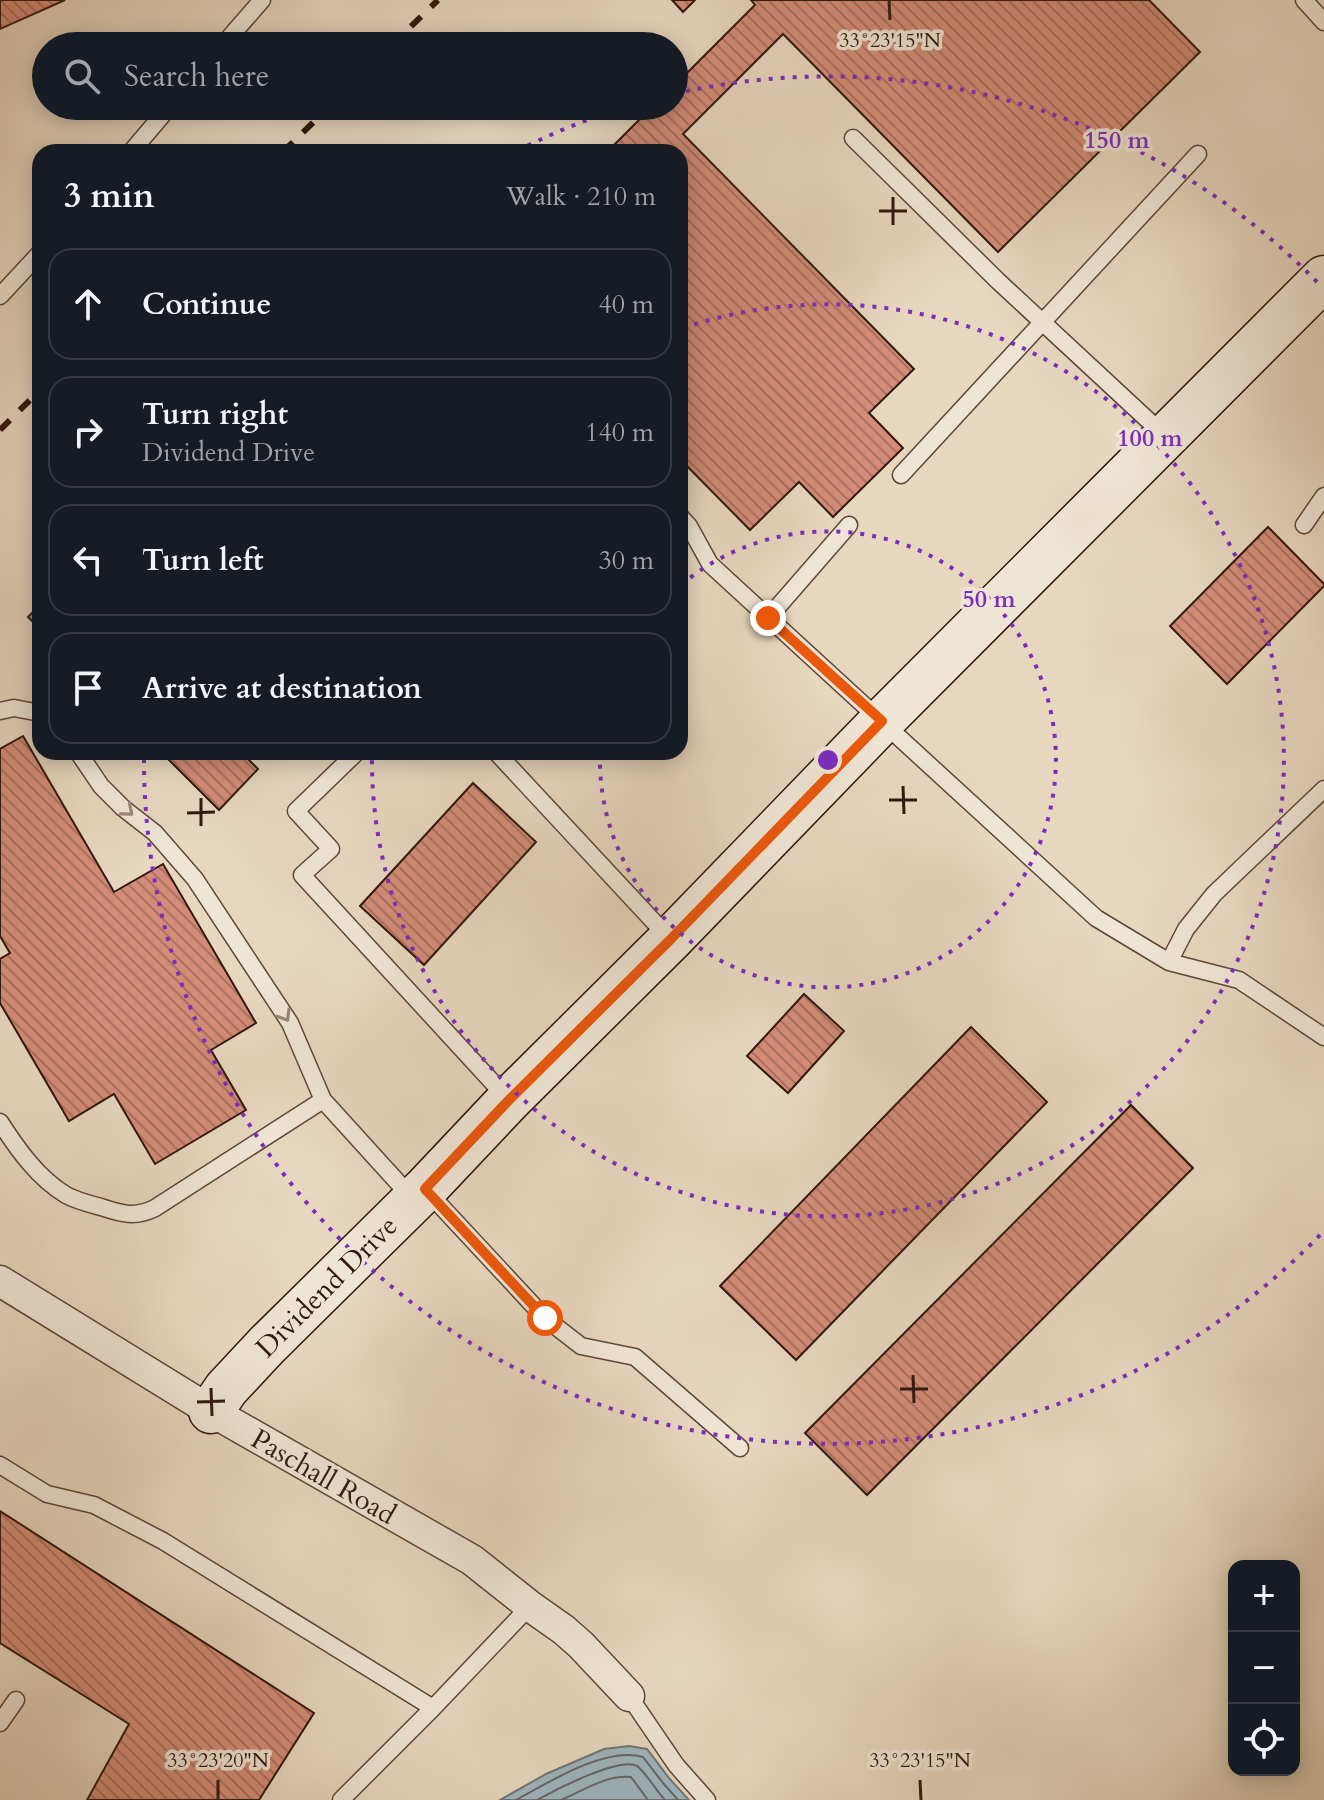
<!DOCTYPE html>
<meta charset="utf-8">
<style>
:root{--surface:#171b24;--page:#242831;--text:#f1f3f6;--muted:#9ea1a6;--line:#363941}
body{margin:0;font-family:Cardo,serif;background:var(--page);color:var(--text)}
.controls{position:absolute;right:24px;bottom:24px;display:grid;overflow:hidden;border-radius:16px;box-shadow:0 4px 20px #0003}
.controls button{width:72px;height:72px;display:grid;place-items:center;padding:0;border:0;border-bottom:2px solid var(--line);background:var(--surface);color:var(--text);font:40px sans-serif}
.stop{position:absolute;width:24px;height:24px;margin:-18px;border:6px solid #ea580c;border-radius:50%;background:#fff}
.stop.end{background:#ea580c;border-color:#fff;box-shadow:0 2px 8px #0008}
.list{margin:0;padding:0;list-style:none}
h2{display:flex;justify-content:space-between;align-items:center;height:104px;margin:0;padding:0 32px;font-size:34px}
h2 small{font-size:26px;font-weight:400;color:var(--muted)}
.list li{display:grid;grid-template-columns:52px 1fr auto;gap:24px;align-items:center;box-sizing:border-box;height:112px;margin:0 16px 16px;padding:0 16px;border:2px solid var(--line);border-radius:24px}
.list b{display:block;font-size:30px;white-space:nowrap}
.list p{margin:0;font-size:26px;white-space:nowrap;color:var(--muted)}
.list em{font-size:26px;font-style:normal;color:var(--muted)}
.icon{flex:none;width:44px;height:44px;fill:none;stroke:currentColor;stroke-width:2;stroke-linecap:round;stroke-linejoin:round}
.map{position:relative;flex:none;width:1324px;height:1800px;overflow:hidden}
.search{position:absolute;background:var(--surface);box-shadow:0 4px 20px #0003;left:32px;top:32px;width:656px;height:88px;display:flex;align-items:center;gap:20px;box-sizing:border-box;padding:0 28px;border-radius:44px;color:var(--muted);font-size:30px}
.panel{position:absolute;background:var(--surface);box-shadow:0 4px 20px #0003;left:32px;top:144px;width:656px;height:616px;border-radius:24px}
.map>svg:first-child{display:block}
</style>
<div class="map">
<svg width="1324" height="1800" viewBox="0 0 1324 1800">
<defs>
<pattern id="building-back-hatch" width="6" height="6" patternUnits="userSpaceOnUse" patternTransform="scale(2)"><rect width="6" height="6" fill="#d38c77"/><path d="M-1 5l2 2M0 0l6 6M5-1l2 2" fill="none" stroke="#ac7160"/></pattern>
</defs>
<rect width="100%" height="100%" fill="#e7d7bf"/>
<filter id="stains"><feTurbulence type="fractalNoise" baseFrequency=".0025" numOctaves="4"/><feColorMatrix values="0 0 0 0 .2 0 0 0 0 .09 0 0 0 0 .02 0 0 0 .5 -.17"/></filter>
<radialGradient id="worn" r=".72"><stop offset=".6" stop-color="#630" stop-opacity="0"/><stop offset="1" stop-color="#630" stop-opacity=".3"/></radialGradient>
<path fill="#9db6be" stroke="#727678" stroke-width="2" d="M 629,1746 L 647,1749 L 669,1778 L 689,1800 L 500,1800 L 546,1774 L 604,1749 Z"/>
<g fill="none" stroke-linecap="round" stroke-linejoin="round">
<path stroke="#676666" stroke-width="2" d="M 516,1800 C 549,1782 606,1746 643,1757 L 663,1783 L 678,1800
M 537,1800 C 553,1791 620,1756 637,1766 C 643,1769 658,1793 665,1800
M 561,1800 C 582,1791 608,1774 631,1777 L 648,1800"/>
</g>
<path fill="url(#building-back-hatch)" stroke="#31170e" stroke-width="2" d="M 0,0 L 65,0 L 0,29 Z
M 672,0 L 695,0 L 683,12 Z
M 751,0 L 1149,0 L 1200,52 L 998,252 L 783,34 L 683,134 L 914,369 L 869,413 L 903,448 L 833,517 L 799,482 L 750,530 L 680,459 L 680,152 L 607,152 L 653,106 L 674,106 L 674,86 L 755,5 Z
M 1268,527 L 1324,584 L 1324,586 L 1227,684 L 1170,626 Z
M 40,605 L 40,629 L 28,617 Z
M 23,736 L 114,892 L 163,864 L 256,1023 L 211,1050 L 246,1110 L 155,1164 L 114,1094 L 69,1121 L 0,1003 L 0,959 L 10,953 L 0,936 L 0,749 Z
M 161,752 L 241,752 L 258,769 L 219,810 Z
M 473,783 L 536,842 L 424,965 L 360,906 Z
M 804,994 L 844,1031 L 788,1093 L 747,1056 Z
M 971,1027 L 1047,1102 L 796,1360 L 720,1286 Z
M 1131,1105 L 1193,1168 L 867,1495 L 805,1433 Z
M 0,1511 L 314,1713 L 259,1800 L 87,1800 L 129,1724 L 0,1643 Z"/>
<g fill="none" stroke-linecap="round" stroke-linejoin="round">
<g stroke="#5e473a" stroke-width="19">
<path id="lane" d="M 1304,0 L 1324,22
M 222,46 L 262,0
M 853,138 L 998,281 L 1164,435
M 131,152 L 170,106
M 0,296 L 40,253
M 901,475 L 1198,154
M 680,516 L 689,526 L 710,564 L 1096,918 L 1169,962 L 1239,980 L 1324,1037
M 1304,525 L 1324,496
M 768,618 L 849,525
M 0,711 L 14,708 L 40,713
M 78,752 L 101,786 L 123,808 L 155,833 L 195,879 L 290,1023 L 323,1100 L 412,1198
M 357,752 L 296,811 L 331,849 L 302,875 L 507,1098
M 496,752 L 669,938
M 1169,962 L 1186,929 L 1214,894 L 1324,789
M 0,1122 C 18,1150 38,1178 66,1195 C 77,1201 90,1204 101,1207 C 122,1214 135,1218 155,1208 L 323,1100
M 426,1190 L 545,1318 L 581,1346 L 635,1357 L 740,1448
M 0,1465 L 47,1494 L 94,1505 L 163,1541 L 433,1708 L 341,1800
M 629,1696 L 676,1765 L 707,1800
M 433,1708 L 530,1606
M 0,1723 L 16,1700"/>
</g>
<g stroke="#5e473a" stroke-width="33">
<path id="street" d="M 0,1281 L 211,1411 L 472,1560 L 530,1606 L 564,1630 L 581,1645 L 629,1696"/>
</g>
<g stroke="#31170e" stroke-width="47">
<path id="secondary" d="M 211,1411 L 226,1389 L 267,1345 L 425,1189 L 509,1100 L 671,939 L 882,721 L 1324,278"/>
</g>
<use href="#lane" stroke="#efe5d5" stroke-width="16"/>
<use href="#street" stroke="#efe5d5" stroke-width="30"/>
<use href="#secondary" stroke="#efe5d5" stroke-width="44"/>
<path stroke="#31170e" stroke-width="6" stroke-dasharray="14 14" stroke-linecap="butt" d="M 391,46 L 438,0
M 283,152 L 330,106
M 0,430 L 40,390"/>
</g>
<defs><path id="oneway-chevron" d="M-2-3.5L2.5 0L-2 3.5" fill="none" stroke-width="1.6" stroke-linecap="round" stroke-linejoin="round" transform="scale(2)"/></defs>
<g stroke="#9a887b">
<use href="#oneway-chevron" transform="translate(128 811) rotate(40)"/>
<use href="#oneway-chevron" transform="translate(285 1016) rotate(59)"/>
</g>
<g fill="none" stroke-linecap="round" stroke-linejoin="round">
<path stroke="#ea580c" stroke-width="10" d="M 545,1318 L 425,1189 L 509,1100 L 671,939 L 882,721 L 768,618"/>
</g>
<path fill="none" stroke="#31170e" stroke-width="3" d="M 889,0 L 890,20M 893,197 L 893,225M 879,211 L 907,211M 903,786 L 904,814M 201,798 L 201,826M 889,800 L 917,800M 187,813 L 215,812M 913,1375 L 914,1403M 211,1388 L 212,1416M 900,1389 L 928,1389M 197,1402 L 225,1401M 218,1780 L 218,1800M 920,1780 L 921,1800"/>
<g fill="none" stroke="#7b2cbf" stroke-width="4" stroke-dasharray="4 8">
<path d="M681 585A228 228 0 1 1 600 752"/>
<path d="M683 328A456 456 0 1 1 372 752"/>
<path d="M1320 1235A684 684 0 0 1 144 754M517 151A684 684 0 0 1 622 108M674 94A684 684 0 0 1 1320 285"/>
</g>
<g text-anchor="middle" stroke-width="7" stroke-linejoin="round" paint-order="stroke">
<g font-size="28" fill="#31170e" stroke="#efe5d5">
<text transform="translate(326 1286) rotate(-45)" y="10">Dividend Drive</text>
<text transform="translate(324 1476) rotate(30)" y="10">Paschall Road</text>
</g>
</g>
<g font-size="20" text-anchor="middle" fill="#31170e" stroke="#efe5d5" stroke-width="7" stroke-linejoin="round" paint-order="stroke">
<text x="890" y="47">33°23'15"N</text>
<text x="218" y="1767">33°23'20"N</text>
<text x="920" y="1767">33°23'15"N</text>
</g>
<circle cx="828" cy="760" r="12" fill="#7b2cbf" stroke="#efe5d5" stroke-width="4"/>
<g font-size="24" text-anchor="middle" font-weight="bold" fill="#7b2cbf" stroke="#efe5d5" stroke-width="7" stroke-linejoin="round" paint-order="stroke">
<text x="1117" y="148">150 m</text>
<text x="1150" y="446">100 m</text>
<text x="989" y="607">50 m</text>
</g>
<rect width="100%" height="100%" filter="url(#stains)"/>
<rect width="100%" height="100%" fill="url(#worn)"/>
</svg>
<div class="controls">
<button>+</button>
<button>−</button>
<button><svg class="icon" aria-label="locate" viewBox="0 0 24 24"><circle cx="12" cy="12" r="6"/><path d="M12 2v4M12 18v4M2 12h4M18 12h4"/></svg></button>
</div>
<div class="stop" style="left:545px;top:1318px"></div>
<div class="stop end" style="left:768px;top:618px"></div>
<div class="search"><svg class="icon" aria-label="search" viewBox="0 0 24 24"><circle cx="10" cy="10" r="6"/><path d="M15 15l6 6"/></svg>Search here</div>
<section class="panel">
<h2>3 min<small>Walk · 210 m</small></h2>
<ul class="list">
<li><svg class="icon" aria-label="ahead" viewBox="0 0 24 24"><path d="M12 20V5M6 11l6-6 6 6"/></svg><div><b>Continue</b></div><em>40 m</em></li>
<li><svg class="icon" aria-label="right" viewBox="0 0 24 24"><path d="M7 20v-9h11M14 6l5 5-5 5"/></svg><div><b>Turn right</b><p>Dividend Drive</p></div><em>140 m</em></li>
<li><svg class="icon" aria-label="left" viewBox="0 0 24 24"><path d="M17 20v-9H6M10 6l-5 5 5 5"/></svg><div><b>Turn left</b></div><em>30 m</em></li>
<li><svg class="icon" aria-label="arrive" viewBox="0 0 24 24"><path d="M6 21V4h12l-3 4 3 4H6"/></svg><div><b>Arrive at destination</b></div></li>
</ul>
</section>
</div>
